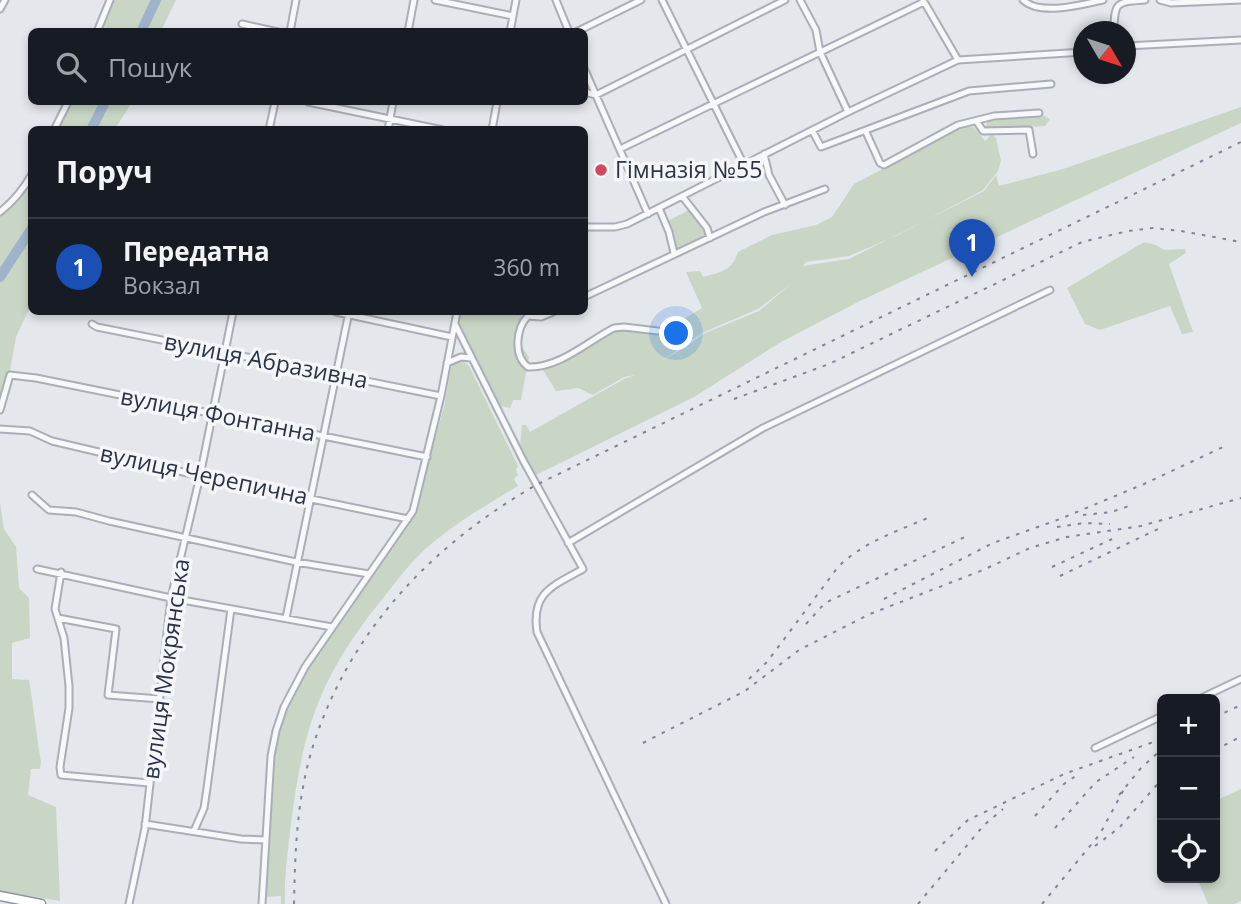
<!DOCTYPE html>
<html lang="uk">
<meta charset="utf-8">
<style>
:root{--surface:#171b24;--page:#242831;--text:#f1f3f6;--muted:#9ea1a6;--line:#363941;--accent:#d1495b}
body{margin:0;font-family:"Open Sans",sans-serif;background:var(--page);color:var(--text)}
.controls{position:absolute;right:21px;bottom:21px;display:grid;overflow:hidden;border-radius:10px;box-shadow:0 4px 10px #0003}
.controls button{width:63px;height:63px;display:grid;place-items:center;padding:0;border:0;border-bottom:2px solid var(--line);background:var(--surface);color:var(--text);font:35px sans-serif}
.compass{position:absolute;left:1073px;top:21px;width:63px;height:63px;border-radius:50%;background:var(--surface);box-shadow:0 4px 10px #0003;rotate:129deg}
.you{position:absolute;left:677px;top:334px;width:24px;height:24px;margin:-18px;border:5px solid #fff;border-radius:50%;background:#1a73e8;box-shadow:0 0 0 10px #1a73e833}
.badge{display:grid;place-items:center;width:46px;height:46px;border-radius:50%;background:var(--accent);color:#fff;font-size:23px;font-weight:700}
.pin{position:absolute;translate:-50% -58px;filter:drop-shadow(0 2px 4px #0008)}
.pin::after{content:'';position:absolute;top:37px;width:24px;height:21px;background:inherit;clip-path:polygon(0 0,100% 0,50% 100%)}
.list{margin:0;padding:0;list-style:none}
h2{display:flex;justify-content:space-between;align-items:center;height:91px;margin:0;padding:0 28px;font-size:30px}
h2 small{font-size:23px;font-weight:400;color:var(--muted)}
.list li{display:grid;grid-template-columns:46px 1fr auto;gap:21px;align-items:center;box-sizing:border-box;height:98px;padding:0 28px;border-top:2px solid var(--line)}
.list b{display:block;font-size:26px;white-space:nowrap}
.list p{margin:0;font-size:23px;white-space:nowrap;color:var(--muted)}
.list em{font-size:23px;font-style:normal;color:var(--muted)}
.icon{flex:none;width:38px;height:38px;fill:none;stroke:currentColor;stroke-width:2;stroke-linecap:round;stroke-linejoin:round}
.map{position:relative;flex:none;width:1241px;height:904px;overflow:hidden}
.search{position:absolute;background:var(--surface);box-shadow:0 4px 10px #0003;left:28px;top:28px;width:560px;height:77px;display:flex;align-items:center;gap:18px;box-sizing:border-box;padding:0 24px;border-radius:10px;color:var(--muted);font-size:26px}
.panel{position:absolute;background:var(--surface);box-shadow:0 4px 10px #0003;left:28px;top:126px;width:560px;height:189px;border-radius:10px}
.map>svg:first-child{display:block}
</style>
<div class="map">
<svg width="1241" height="904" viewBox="0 0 1241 904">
<rect width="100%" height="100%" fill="#e4e7ec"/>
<path fill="#c9d6c5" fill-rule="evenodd" d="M 112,0 L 176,0 L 161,31 L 100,32 Z
M 71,102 L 132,102 L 115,129 L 56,130 Z
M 1241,107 L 1241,123 L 860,301 L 781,342 L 694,397 L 536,475 L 520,446 L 522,425 L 526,425 L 530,432 L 624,379 L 635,375 L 624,377 L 593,395 L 578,388 L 556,391 L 543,370 L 566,361 L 617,331 L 634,325 L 651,329 L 687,317 L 702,308 L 686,272 L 700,271 L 703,277 C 721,272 732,271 738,252 L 772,235 L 816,225 L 832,217 L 854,184 L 927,146 L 945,134 L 965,126 L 974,127 L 985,141 L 992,134 L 996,138 L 1001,161 L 998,171 L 983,190 L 898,235 L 849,256 L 806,262 L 803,266 L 849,259 L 984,191 L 996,175 L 999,186 L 1063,169 ZM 792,283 L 759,311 L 703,334 L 687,346 L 660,362 L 702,333 L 758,309 Z
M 1042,115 L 1050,119 L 1045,126 L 994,129 L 985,127 L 988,121 Z
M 31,180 L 31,305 L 16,337 L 7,387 L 0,407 L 0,212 L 19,196 Z
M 689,210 L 707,237 L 679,251 L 676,250 L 666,222 Z
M 1144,242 L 1156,245 L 1164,250 L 1185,249 L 1186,253 L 1169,264 L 1193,332 L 1182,334 L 1170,306 L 1100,330 L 1085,324 L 1067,288 Z
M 461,312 L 523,312 L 515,337 L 529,357 L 521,400 L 513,400 L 510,408 L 501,406 L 495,401 L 458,325 Z
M 463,361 L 469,366 L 518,466 L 516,470 L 518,475 L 514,479 L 518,486 C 488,504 457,522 430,545 C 412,560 398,579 384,597 C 321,674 303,726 291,824 C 288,851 284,877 285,904 L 281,904 L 281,896 L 267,897 L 265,891 L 276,748 L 287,708 L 311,663 L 413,515 L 444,407 L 451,368 L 454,363 Z
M 0,503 L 4,529 L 16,547 L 19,588 L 29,598 L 30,638 L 12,643 L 12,679 L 29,680 C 34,708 36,735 41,762 L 40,769 L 31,769 L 28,795 L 56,807 L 60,901 L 0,891 Z
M 1241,789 L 1241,901 L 1234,904 L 1208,904 L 1197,878 L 1215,878 L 1215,801 Z"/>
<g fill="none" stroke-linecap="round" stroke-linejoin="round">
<path stroke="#9fb4cc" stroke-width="10" d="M 141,32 L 156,0
M 91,130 L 105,102
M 0,277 L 32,228"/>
<g stroke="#a9aeb7" stroke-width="9">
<path id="minor" d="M 435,0 L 513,16
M 556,0 L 569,32
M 662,0 L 744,165
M 800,0 L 816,30 L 820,52 L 848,112
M 923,0 L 958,60
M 1023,0 C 1040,16 1081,5 1103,0
M 1160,0 L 1171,3 L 1241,0
M 0,9 L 5,0
M 242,24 L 278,32
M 97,32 L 110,0
M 290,32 L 296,0
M 408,32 L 414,0
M 510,32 L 516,0
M 576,32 L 641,0
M 1114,32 C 1114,1 1117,2 1145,0
M 1126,46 L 1241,40
M 584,68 L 648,214
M 584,92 L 596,95 L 785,0
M 308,102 L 443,130
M 977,122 L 983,131 L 1029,130 L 1033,154
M 54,130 L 68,102
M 269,130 L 275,102
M 388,130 L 393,102
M 492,130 L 497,102
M 812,130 L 821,147 L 969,91 L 1051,84
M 866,132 L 880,163 L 884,165 L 958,125 L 994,116 L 1039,113
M 620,149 L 924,2
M 764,154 L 769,175 L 785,205
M 682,196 L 707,228 L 710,238
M 659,208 L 669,232 L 674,253
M 0,212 C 14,201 23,190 32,174
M 584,227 L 615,227 L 627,224 L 848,112 L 958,60 L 1084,52
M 584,297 L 764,212 L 825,189
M 336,312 L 452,337
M 553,312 L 541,317 L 528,316 C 516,328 513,356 528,367 C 560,368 588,341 614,328 L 624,327 L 658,331
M 92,324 L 97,327 L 441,396
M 455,324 L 523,460 L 583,569 C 553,586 531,592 537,632 L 666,904
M 447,363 L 461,357 L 471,358
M 0,410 L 10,375 L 36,378 L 427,457
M 0,429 L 30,431 L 52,441 L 200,476 L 408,519
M 32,495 L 49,510 L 76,512 L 109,521 L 296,562 L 369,574
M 568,543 L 763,428 L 1050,290
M 37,569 L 171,598 L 332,627
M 61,572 L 55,609 L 64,638 L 69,686 L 69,708 L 60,767 L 61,775 L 149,783
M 58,618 L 116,629 L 108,695 L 160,699
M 286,618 L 349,312
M 1199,699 L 1241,679
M 1095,748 L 1162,716
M 145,824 L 241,839 L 265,840
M 194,831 L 204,808 L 207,788 L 231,609
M 129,904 L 145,828 L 171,598 L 200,476 L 233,312
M 262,904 L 271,756 L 276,731 L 284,707 L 305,667 L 413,511 L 441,396 L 457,312"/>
</g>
<g stroke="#8b94a3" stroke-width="11">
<path id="highway" d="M 0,896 L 41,904"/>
</g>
<use href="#minor" stroke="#f7f8fa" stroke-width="5"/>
<use href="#highway" stroke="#fff" stroke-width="8"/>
<path stroke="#7d8696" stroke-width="2" stroke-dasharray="3.5 7" stroke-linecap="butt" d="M 734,399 L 829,364 L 1082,242 L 1128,231 L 1153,228 L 1181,231 L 1241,242
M 1083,515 L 1111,512 L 1129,506
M 1057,527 L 1085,523 L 1110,524
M 1052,567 L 1112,539
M 1060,576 L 1160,528
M 884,599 L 993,543 L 1060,519 L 1144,484 L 1223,447
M 806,624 L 825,603 L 969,535
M 749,679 L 767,662 L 838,567 C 863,542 898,531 930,517
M 1215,717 L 1241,705
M 643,743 L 745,691 L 799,650 L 870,614 L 983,570 L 1030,548 L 1067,537 L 1141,526 L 1241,498
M 1215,750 L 1238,738
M 1119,795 L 1141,768 L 1162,749
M 1035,816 L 1064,784 L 1077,775
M 1055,828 L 1096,782 L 1134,757
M 1095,846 L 1119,828 L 1162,779
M 935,851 L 968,820 L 1064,774 L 1162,739
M 294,904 C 295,851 297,797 313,746 C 350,630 432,545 536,485 L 1241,142
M 918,904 L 984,825 L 1003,809
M 1042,904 L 1100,834 L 1124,789"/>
</g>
<circle fill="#d1495b" stroke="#f4f6f9" stroke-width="2.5" cx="601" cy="170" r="7"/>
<g text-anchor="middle" stroke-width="7" stroke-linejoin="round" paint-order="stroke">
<g font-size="23" fill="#2b3445" stroke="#f4f6f9" text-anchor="start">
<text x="615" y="178">Гімназія №55</text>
</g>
<g font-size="23" fill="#2b3445" stroke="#f4f6f9">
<text transform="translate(266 361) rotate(11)" y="8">вулиця Абразивна</text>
<text transform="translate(218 415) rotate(11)" y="8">вулиця Фонтанна</text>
<text transform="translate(204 475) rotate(12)" y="8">вулиця Черепична</text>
<text transform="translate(166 669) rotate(-82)" y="8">вулиця Мокрянська</text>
</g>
</g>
</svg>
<div class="controls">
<button>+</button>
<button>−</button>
<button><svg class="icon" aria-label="locate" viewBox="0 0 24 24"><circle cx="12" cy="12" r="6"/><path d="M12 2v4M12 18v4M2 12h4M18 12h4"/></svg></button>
</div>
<svg class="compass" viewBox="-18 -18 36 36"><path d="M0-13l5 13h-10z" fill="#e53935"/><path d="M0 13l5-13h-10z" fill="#9ea1a6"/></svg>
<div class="you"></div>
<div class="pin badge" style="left:972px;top:277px;background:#1a4fb4">1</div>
<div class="search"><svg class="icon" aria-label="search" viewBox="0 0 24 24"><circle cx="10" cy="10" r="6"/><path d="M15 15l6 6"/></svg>Пошук</div>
<section class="panel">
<h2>Поруч<small></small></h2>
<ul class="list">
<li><span class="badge" style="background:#1a4fb4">1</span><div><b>Передатна</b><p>Вокзал</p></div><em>360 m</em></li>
</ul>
</section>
</div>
